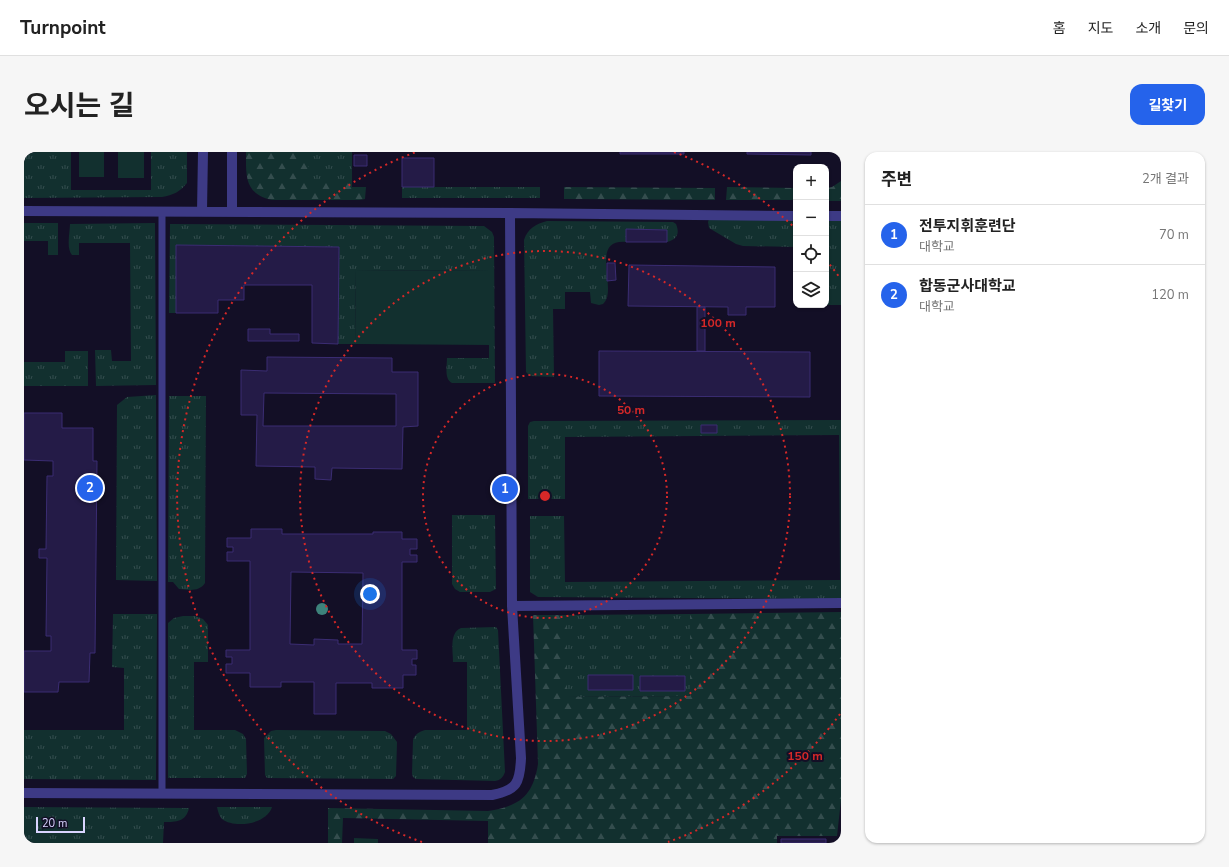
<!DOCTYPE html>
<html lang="ko">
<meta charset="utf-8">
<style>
:root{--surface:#fff;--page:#f6f6f6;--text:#222;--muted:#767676;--line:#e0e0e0;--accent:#2563eb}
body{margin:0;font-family:"Nunito Sans","Noto Sans KR",sans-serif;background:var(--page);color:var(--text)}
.controls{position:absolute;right:12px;top:12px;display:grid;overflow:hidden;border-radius:8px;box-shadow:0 1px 3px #0004}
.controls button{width:36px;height:36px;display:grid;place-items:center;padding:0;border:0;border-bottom:1px solid var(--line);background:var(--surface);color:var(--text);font:20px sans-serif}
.scale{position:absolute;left:12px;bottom:10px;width:49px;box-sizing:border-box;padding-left:4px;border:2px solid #d9d4ff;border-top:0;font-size:11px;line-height:14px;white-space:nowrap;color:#d9d4ff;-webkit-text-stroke:3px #130f26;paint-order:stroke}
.you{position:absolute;left:346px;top:442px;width:14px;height:14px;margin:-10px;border:3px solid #fff;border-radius:50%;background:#1a73e8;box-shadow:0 0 0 6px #1a73e833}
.badge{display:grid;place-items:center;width:26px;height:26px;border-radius:50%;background:var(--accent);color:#fff;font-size:13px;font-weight:700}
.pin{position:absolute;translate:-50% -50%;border:2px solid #fff;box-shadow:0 1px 4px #0006}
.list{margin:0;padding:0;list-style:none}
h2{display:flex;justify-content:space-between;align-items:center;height:52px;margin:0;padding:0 16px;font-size:17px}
h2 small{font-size:13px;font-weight:400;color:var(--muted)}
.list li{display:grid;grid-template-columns:26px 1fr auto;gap:12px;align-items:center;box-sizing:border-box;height:60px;padding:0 16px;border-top:1px solid var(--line)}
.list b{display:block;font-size:15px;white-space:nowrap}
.list p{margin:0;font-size:13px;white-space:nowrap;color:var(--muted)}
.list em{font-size:13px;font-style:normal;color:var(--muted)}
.icon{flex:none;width:22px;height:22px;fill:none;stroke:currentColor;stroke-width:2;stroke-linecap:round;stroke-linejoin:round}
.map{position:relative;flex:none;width:817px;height:691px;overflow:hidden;border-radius:12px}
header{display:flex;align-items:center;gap:24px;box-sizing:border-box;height:56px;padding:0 20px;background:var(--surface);border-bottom:1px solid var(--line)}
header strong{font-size:19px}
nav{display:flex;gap:22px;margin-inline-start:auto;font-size:14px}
.intro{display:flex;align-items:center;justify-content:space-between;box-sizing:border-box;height:96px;padding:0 24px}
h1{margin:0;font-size:28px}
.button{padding:10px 18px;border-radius:12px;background:var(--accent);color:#fff;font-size:14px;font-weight:700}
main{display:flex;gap:24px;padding:0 24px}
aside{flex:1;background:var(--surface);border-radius:12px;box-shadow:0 1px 3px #0004}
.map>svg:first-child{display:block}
</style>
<header>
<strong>Turnpoint</strong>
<nav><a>홈</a><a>지도</a><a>소개</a><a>문의</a></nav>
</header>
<div class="intro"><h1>오시는 길</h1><a class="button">길찾기</a></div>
<main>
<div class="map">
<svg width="817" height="691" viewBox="0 0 817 691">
<defs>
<pattern id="grass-tufts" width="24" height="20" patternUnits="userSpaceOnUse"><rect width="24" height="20" fill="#12302f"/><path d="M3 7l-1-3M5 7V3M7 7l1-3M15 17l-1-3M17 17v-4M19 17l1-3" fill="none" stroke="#344d4e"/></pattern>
<pattern id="forest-firs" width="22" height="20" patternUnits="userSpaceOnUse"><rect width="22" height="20" fill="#12302f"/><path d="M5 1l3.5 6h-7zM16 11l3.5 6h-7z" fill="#344d4e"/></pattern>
</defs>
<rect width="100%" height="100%" fill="#130f26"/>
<path fill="url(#grass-tufts)" d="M 0,0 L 47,0 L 47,38 L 127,38 L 127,0 L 163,0 L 163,31 C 156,40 149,43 138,45 L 0,46 Z
M 284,0 L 328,0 L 328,28 L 284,28 Z
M 378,35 L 516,35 L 516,46 L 378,46 Z
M 685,67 L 772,67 L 772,95 L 719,94 L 712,92 L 685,76 L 684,70 Z
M 802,67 L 817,68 L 817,153 L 802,153 Z
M 523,69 L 649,70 L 652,72 C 656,82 653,87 643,90 L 642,78 L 602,77 L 602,90 C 564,87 595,138 579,152 L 575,153 L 567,151 L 566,140 L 541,140 L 541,157 L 529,157 L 530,225 L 506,224 L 502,220 L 500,88 C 504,76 512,72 523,69 Z
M 0,71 L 34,71 L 34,103 L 24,103 L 24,89 L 0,89 Z
M 131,71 L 132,233 L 72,234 L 71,198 L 87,198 L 88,209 L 107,209 L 106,91 L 55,91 L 55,103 L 48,103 C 42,96 46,80 46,72 Z
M 146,72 L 460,74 L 468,80 L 470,85 L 471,231 L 428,231 C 420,227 423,214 423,206 L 465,206 L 465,119 L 332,118 L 331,192 L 314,192 L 315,95 L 152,93 L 152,161 L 145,161 Z
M 41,199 L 64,199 L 64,234 L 0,234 L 0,210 L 41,210 Z
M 132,243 L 133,429 L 92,428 L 93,253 L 103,245 Z
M 145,244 L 182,244 L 181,431 C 175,440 165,438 155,437 L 149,430 L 144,430 Z
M 817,268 L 817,447 L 514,445 L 506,440 L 506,364 L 540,364 L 541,430 L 816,428 L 815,283 L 541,285 L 541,347 L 504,347 L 504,274 L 506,270 L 510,269 Z
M 471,363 L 472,437 L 466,440 L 436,440 L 431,437 L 428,432 L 428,363 Z
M 89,462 L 133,462 L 132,628 L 0,627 L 0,578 L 100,578 L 100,516 L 88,515 Z
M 666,462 L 666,544 L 543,545 L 543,463 Z
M 159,464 L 171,464 L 179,467 L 184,473 L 184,510 L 170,510 L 170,578 L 211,578 L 219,582 L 222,587 L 223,622 L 221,626 L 144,626 L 144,471 L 150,466 Z
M 472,475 L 474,478 L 481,620 C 479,625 477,628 471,629 L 392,627 L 389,625 L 388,622 L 389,588 C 391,582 395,580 401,578 L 443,578 L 443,510 L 429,510 C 429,499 425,481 437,476 Z
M 252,578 L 361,579 L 367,582 L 373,590 L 372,624 L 369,627 L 243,626 L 241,623 L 240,586 L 247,579 Z
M 0,655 L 165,656 C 162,670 152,670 140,670 L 139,691 L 121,691 L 121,687 L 0,687 Z
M 193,655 L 248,655 C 243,672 211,677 198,667 C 195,664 194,659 193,655 Z"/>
<path fill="url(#forest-firs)" d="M 222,0 L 284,0 L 284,28 L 328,28 L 328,35 L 342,35 L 341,47 L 336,48 L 248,48 C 220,42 222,23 222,0 Z
M 817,29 L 817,49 L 802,49 L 802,36 L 808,35 Z
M 540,35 L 691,36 L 691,48 L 540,47 Z
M 703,35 L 772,36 L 772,48 L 702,48 Z
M 817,460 L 817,648 L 813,684 L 753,684 L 753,691 L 464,691 L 464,669 L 319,666 L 318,691 L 304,691 L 304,656 L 464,659 C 496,654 509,644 514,612 L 509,463 L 543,463 L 543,545 L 666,544 L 666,462 Z"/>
<path fill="#12302f" d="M 55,0 L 80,0 L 80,25 L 55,25 Z
M 94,0 L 120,0 L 120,26 L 94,26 Z
M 332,118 L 465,119 L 465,193 L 331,192 Z
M 330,686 L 354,687 L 354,691 L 330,691 Z
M 0,687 L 121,687 L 121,691 L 0,691 Z"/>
<path fill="#241b47" stroke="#3b2d73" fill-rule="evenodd" d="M 596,0 L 660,0 L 660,2 L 596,2 Z
M 723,0 L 787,0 L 787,3 L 723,2 Z
M 330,3 L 343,3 L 343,14 L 330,14 Z
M 378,6 L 410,6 L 410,35 L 378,35 Z
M 602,77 L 643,78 L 643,90 L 602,90 Z
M 152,93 L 315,95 L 314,192 L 288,191 L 288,133 L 220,133 L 220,148 L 194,148 L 194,161 L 152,161 Z
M 583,111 L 591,111 L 592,128 L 583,129 Z
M 605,113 L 751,115 L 751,155 L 722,155 L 722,163 L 704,163 L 704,155 L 604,154 Z
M 673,155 L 681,155 L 681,199 L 673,199 Z
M 224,177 L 246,177 L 246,182 L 275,182 L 275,189 L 224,189 Z
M 575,199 L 786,200 L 786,245 L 575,244 Z
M 243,205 L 368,206 L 368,220 L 394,220 L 394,274 L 379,275 L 378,317 L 308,316 L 307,328 L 291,327 L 291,315 L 232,314 L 233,263 L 217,263 L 217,218 L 243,219 ZM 240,241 L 372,242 L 372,274 L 239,274 Z
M 0,261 L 38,261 L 38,276 L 69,276 L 69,309 L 73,309 L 71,501 L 66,501 L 65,530 L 35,530 L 34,540 L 0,540 L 0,499 L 27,499 L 27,484 L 22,484 L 23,406 L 15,406 L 15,397 L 22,397 L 23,324 L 29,324 L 29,309 L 0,308 Z
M 677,273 L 693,273 L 693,281 L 677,281 Z
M 227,377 L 258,377 L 258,382 L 349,382 L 349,380 L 378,380 L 378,387 L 393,387 L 393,397 L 386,397 L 386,403 L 393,403 L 393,410 L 378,410 L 378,498 L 393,498 L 393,507 L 388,507 L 388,513 L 392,513 L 392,523 L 379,523 L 379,536 L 348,536 L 348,531 L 312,531 L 312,562 L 290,562 L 290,530 L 257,530 L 257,535 L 226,535 L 226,521 L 202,521 L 202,512 L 208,512 L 208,505 L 202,505 L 202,498 L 226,498 L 226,409 L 203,409 L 203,400 L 209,400 L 209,395 L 203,395 L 203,386 L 227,386 ZM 267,420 L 339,421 L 338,492 L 314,492 L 314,488 L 290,487 L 290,493 L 266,492 Z
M 564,523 L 609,523 L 609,538 L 564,538 Z
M 616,524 L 661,524 L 661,539 L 616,539 Z
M 757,687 L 802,687 L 802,691 L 757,691 Z"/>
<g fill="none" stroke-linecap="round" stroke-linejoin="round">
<path stroke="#3d3a85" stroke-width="7" d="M 138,59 L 138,641"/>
<path stroke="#3d3a85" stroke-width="10" d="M 0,59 L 486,61 L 488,454 L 497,606 C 496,631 493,638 468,643 L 0,641
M 178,59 L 179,0
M 208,60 L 208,0
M 486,61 L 772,64
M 802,64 L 817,64
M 488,454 L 817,451"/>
</g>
<circle fill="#3d827b" cx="298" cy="457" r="6"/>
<g fill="none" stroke="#d62828" stroke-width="2" stroke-dasharray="2 4">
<circle cx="521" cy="344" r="122"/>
<circle cx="521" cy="344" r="245"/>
<path d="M816 562A367 367 0 0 1 644 690M398 690A367 367 0 0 1 392 0M650 0A367 367 0 0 1 771 76M802 108A367 367 0 0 1 816 126"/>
</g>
<circle cx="521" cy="344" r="6" fill="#d62828" stroke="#130f26" stroke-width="2"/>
<g font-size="12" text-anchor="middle" font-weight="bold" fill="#d62828" stroke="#130f26" stroke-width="4" stroke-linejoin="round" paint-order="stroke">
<text x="694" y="175">100 m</text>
<text x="607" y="262">50 m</text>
<text x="781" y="608">150 m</text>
</g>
</svg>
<div class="controls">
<button>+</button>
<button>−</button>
<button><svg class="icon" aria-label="locate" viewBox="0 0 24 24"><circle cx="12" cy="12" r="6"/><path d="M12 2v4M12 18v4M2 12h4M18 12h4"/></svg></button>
<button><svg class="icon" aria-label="layers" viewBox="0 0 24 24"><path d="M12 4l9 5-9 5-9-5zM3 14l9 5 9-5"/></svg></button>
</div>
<div class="scale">20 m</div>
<div class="you"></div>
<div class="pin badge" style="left:481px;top:337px">1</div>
<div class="pin badge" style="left:66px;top:336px">2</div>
</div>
<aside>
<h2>주변<small>2개 결과</small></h2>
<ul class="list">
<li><span class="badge">1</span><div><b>전투지휘훈련단</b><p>대학교</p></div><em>70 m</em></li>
<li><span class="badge">2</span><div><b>합동군사대학교</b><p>대학교</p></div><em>120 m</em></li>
</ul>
</aside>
</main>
